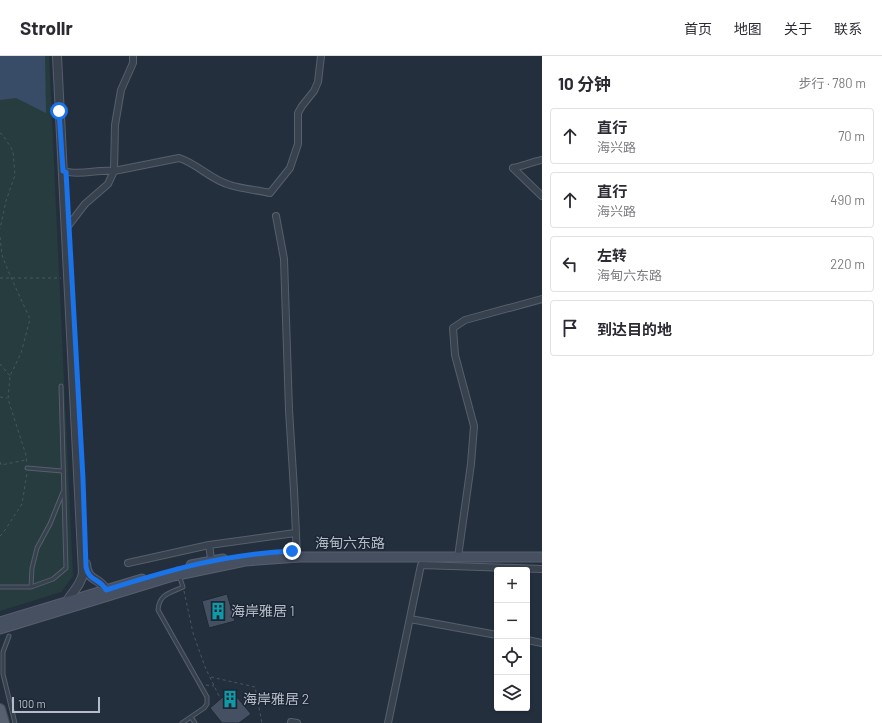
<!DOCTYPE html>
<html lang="zh">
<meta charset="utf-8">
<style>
:root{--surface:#fff;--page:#f7f7f7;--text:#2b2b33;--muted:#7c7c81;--line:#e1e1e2}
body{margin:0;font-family:Barlow,"Noto Sans SC",sans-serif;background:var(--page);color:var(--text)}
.controls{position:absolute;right:12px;bottom:12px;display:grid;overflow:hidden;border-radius:4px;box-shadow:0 1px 3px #0004}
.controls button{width:36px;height:36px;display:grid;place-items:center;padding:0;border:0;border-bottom:1px solid var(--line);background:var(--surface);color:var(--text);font:20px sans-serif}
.scale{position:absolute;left:12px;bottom:10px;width:88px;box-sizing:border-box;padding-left:4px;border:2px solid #b4bcc9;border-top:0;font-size:11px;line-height:14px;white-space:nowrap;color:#b4bcc9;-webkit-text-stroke:3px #1d2633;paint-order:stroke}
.stop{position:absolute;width:12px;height:12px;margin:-9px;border:3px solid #1a73e8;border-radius:50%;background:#fff}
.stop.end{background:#1a73e8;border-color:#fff;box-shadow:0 1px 4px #0008}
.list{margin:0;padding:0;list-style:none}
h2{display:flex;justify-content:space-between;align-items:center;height:52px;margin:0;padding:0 16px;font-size:17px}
h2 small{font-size:13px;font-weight:400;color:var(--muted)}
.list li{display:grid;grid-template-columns:26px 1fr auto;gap:12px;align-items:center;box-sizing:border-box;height:56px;margin:0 8px 8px;padding:0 8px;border:1px solid var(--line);border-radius:4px}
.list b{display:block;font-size:15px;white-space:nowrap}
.list p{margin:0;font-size:13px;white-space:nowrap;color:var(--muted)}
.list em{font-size:13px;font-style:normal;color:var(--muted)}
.icon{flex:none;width:22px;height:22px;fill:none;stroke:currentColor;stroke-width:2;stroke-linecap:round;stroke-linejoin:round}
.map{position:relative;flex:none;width:542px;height:667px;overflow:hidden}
header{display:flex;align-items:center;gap:24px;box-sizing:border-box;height:56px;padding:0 20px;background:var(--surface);border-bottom:1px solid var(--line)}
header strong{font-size:19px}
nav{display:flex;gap:22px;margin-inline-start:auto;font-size:14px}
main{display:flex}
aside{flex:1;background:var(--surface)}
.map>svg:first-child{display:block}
</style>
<header>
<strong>Strollr</strong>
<nav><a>首页</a><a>地图</a><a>关于</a><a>联系</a></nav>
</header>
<main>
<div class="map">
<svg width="542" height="667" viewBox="0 0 542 667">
<rect width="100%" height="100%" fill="#242f3e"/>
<path fill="#263c3f" d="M 0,0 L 49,0 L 73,520 L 61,536 L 0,555 Z"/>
<path fill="#394c67" d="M 0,0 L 45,0 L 46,57 L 16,42 L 0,44 Z"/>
<path fill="#455162" stroke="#1f2835" d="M 227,538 L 235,565 L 209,572 L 202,545 Z
M 231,634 L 251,658 L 239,667 L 222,667 L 210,652 Z"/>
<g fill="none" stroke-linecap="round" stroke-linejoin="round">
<g stroke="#565f6c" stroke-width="5">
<path id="service" d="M 27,412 L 62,415
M 177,513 L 183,531 C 170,537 159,538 158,554 L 207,641 L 207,648 L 204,652 L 182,667
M 0,531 L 31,531 L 53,523 L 66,512 L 61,330
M 31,531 L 32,512 L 37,492 L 50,468 L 63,436
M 9,580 L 3,596 L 3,618 L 15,667
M 191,661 L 195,667"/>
</g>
<g stroke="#565f6c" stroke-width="8">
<path id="minor" d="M 513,112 L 542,140
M 513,112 C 523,110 532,106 542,104
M 63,115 C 79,120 98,113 114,115 L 179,102 C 198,108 211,124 230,129 C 242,133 257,134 270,137 L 290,112 L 298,88 L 298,57 L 302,50 L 314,35 L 318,26 L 321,0
M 276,160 L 284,203 L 289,354 L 294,434 L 297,501
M 65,174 L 85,148 L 108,128 L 114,115 L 115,69 L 121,34 L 133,7 L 133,0
M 209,489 L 212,509
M 458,501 L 471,408 L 474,370 L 455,299 L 453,272 L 465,264 L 542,243
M 128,507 L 209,489 L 295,477
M 410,563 L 497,579
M 527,584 L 542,587
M 291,666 L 297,667
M 388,667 L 421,509 L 542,513"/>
</g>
<g stroke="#565f6c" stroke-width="10">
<path id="tertiary" d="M 57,0 L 83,517 C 81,529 73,535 67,545
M 86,508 C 87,526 100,521 106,534"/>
</g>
<g stroke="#565f6c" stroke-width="11">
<path id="secondary" d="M 191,509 L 223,503
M 0,566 L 142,523
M 0,573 L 173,520 L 245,505 L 300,501 L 542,501"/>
</g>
<g stroke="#414a57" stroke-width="12">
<path id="primary" d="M 0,653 L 4,667"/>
</g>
<path stroke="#44595c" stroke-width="1" stroke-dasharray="3 3" stroke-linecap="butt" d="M 0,77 L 3,79 L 13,95 L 15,119 L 6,145 L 0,173
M 0,181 L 2,199 L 9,217 L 30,263 L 21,297 L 10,320 L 8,343 L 26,399 L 27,408
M 0,222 L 61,222
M 0,308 L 10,320
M 0,341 L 7,342
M 0,406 L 1,409 L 26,404
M 0,480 L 3,477 L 22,448 L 27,417
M 184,535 L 193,577 L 205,611 L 219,640
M 211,621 L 255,631 L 262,667
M 206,629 L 214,630"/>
<use href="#service" stroke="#38414e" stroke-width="3"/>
<use href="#minor" stroke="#38414e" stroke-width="6"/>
<use href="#tertiary" stroke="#38414e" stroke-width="8"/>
<use href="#secondary" stroke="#465061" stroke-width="9"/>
<use href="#primary" stroke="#56606e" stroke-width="10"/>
</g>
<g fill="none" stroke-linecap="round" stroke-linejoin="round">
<path stroke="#1a73e8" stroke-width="5" d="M 59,55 L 63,115 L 66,116 L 83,423 L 86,511 C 89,526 100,522 106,534 C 169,514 225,498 292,495"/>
</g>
<defs>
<g id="building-bare" transform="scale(1.38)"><path d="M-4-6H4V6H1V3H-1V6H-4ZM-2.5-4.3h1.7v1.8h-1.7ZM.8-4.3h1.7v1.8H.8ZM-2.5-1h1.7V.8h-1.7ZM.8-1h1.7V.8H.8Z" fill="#0f9aa8" stroke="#1d2633" stroke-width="2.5" paint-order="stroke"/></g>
</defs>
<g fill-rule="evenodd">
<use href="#building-bare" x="218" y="555"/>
<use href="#building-bare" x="230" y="643"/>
</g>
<g text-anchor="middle" stroke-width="3" stroke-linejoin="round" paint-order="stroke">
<g font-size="14" fill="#b4bcc9" stroke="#1d2633">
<text x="350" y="492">海甸六东路</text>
</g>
<g font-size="14" fill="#b4bcc9" stroke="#1d2633" text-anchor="start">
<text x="231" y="560">海岸雅居 1</text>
<text x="243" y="648">海岸雅居 2</text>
</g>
</g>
</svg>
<div class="controls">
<button>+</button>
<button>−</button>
<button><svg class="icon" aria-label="locate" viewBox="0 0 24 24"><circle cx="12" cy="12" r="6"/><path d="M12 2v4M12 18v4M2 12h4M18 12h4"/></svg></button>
<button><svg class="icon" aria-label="layers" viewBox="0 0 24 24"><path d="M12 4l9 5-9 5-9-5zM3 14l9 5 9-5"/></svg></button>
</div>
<div class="scale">100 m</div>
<div class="stop" style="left:59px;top:55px"></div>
<div class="stop end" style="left:292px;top:495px"></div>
</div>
<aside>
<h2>10 分钟<small>步行 · 780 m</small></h2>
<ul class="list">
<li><svg class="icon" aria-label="ahead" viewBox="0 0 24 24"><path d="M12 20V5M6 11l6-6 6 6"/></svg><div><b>直行</b><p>海兴路</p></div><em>70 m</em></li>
<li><svg class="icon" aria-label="ahead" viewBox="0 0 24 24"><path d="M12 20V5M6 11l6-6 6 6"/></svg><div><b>直行</b><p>海兴路</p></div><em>490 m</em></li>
<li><svg class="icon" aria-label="left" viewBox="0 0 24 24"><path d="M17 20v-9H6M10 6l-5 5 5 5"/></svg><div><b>左转</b><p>海甸六东路</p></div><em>220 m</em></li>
<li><svg class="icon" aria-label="arrive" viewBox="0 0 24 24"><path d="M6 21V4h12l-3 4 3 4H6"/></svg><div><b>到达目的地</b></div></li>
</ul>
</aside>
</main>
